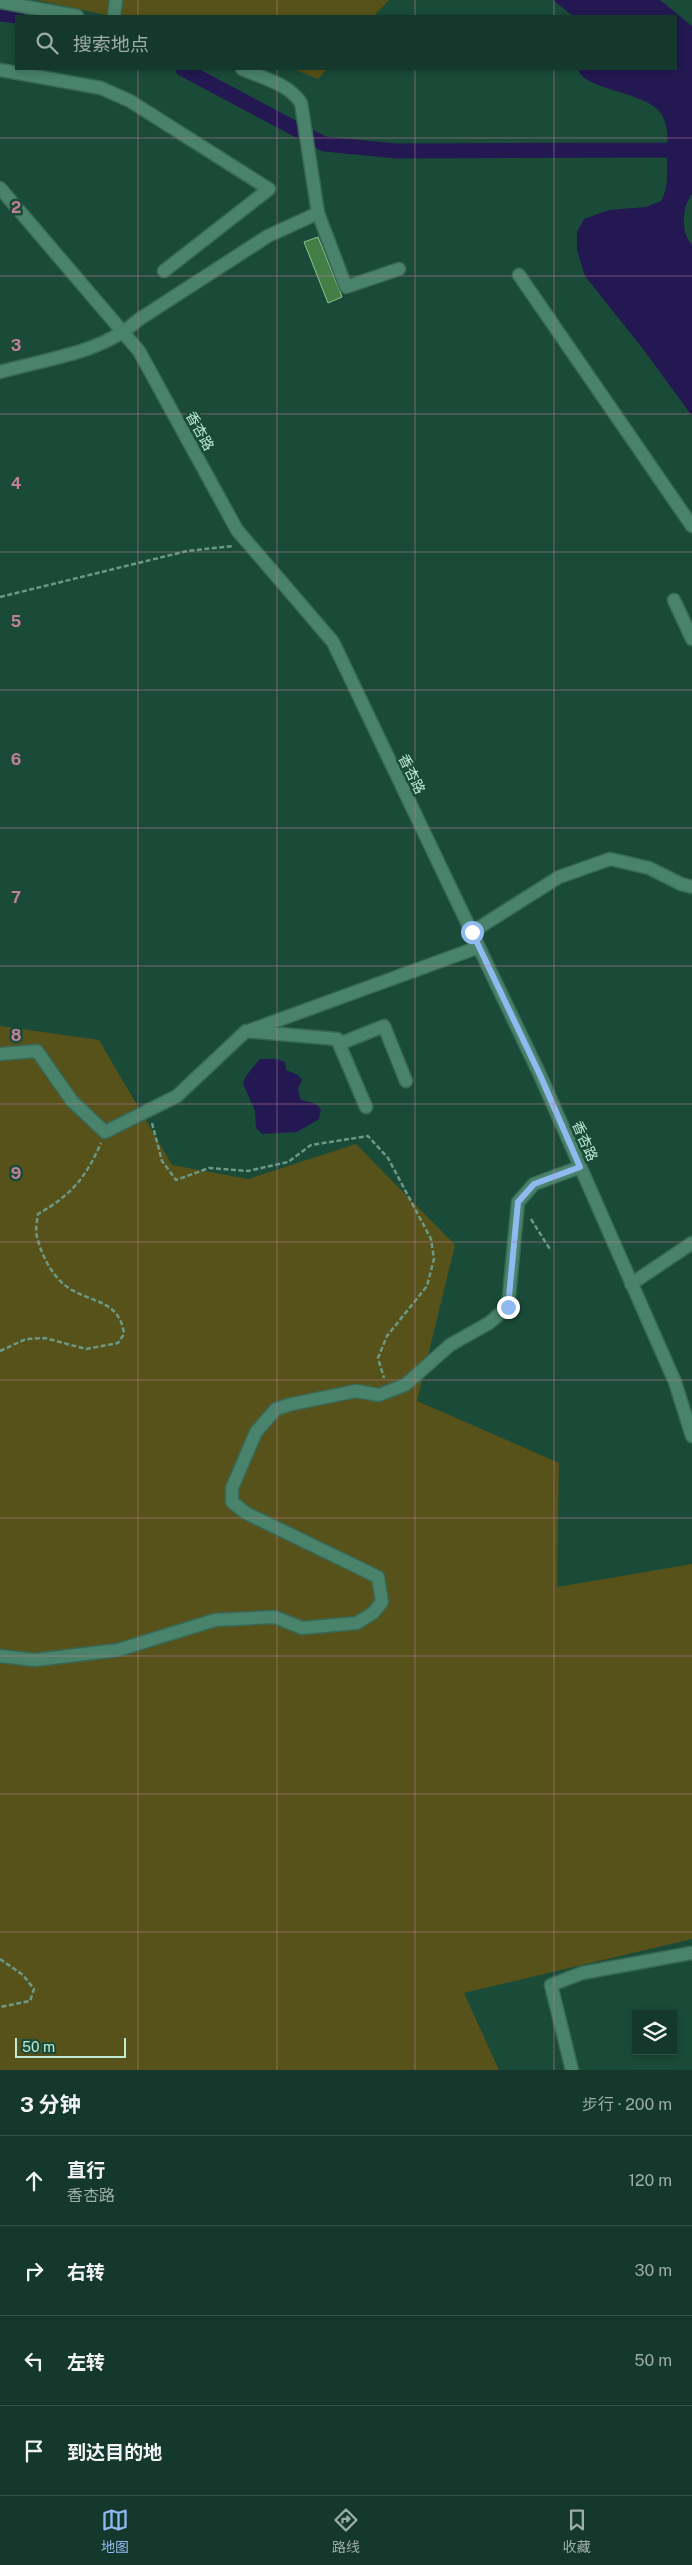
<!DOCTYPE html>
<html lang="zh">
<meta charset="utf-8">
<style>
:root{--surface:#14382b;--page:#214337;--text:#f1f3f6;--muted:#9daca9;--line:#335247;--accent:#90b9f0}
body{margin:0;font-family:"Public Sans","Noto Sans SC",sans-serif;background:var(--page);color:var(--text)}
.controls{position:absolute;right:15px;bottom:15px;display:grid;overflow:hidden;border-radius:0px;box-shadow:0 2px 8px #0003}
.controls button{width:45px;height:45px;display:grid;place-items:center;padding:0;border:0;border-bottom:1px solid var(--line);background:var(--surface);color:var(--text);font:25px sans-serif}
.scale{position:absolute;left:15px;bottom:12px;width:111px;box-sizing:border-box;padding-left:5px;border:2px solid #bfead6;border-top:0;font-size:14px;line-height:18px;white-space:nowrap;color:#bfead6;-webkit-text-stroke:4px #1a4b39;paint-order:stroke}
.stop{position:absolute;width:15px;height:15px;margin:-11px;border:4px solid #90b9f0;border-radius:50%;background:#fff}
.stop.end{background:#90b9f0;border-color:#fff;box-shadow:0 1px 5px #0008}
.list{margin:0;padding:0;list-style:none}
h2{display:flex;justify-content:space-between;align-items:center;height:65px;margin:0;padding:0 20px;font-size:21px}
h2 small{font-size:16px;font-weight:400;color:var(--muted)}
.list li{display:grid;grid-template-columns:32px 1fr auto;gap:15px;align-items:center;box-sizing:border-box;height:90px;padding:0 20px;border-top:1px solid var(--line)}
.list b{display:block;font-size:19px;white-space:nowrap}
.list p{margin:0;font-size:16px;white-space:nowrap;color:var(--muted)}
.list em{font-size:16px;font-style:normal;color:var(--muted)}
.icon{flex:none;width:28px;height:28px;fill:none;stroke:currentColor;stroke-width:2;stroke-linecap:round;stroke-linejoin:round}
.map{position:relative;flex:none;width:692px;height:2070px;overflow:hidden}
.search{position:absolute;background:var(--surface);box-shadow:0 2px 8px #0003;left:15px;right:15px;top:15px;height:55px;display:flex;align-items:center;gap:12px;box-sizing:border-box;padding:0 18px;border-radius:0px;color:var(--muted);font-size:19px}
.sheet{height:425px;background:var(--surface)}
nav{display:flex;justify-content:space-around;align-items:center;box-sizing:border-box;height:70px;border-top:1px solid var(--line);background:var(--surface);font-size:14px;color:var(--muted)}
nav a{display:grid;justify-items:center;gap:2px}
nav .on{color:var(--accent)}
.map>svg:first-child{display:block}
</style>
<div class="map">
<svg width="692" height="2070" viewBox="0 0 692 2070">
<rect width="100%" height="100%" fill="#1a4b39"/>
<path fill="#565219" d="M 37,0 L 389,0 L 374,16 L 110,16 Z
M 293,69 L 327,69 L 318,79 Z
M 0,1026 L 99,1040 L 172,1165 L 248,1179 L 356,1144 L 455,1245 L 417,1401 L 559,1463 L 557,1587 L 692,1564 L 692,1939 L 464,1993 L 499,2070 L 0,2070 Z"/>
<path fill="#231852" d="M 553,0 L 660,0 L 692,26 L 692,194 C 682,207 680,232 692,245 L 692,416 L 643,349 L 585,276 L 577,250 L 577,232 L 584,219 L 609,210 L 646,207 L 661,201 C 669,186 667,173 667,156 C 668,142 669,129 662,115 C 649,91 583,91 578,69 L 676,69 L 676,16 L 573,16 Z
M 260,1059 L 277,1059 L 285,1062 L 286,1070 L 298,1075 L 302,1080 L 298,1089 L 301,1100 L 314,1103 L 321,1109 L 319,1119 L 297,1132 L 262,1134 L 256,1128 L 255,1111 L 243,1083 L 246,1076 Z"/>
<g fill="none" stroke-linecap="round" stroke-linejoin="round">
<path stroke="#231852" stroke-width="15" d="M 0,14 L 17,16
M 183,69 L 324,144 L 396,151 L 667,150 L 692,145"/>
</g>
<path fill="#437e47" stroke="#89c68c" d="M 318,237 L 342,297 L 328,303 L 304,242 Z"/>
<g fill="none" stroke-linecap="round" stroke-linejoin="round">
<g stroke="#386855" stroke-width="15">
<path id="minor" d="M 0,2 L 77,16
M 114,16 L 116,0
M 242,69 C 263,78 289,84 301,103 L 318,213
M 0,70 L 101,88 L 130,101 L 269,189 L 164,271
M 0,188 L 139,351 L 237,530 L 333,642 L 540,1075 L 675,1382 L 692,1436
M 519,275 L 692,526
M 0,372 C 45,359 103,353 138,320 L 268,236 L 318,213 L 346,287 L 399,269
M 674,600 L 692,639
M 472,932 L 559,877 L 610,859 L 649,868 L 681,884 L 692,887
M 251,1030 L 479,947
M 339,1044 L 384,1026 L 406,1081
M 0,1054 L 37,1051 L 72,1101 L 105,1132 L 177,1096 L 246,1031 L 337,1039 L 366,1107
M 631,1284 L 692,1243
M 0,1656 L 35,1660 L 118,1650 L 215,1620 L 275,1617 L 302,1628 L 357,1623 L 373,1613 L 382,1602 L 378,1577 L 246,1513 L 232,1502 L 232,1488 L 256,1432 L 276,1409 L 292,1404 L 356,1391 L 379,1395 L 405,1385 L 450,1345 L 489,1323 L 508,1307 L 518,1202 L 534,1184 L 580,1167
M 572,2070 L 551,1985 L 582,1973 L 692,1953"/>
</g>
<path stroke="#6b9986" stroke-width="2.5" stroke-dasharray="5 2.5" stroke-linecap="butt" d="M 0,597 L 187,551 L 233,546
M 152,1123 L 162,1161 L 176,1180 L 209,1168 L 248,1171 L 288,1162 L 311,1145 L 368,1136 L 388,1158 L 431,1239 L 434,1259 L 427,1286 L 387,1336 L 378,1358 L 384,1378
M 531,1219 L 551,1251
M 0,1351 L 26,1339 L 45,1338 L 86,1349 L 118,1343 L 124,1334 C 120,1302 95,1303 72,1290 C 54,1280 42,1257 37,1237 C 35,1230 37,1221 38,1214 C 71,1195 85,1179 101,1143
M 0,1959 L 23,1975 L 34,1989 L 30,2001 L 0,2007"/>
<use href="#minor" stroke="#49836b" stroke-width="12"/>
</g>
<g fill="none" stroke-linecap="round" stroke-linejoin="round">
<path stroke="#90b9f0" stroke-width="6" d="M 472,932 L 540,1075 L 580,1167 L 534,1184 L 518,1202 L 508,1307"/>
</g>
<path fill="none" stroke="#c08198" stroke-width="1" stroke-opacity="0.55" d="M 138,0 L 138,16M 277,0 L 277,16M 415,0 L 415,16M 554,0 L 554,16M 138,69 L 138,2070M 277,69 L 277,2070M 415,69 L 415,2070M 554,69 L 554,2070M 0,138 L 692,138M 0,276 L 692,276M 0,414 L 692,414M 0,552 L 692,552M 0,690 L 692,690M 0,828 L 692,828M 0,966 L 692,966M 0,1104 L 692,1104M 0,1242 L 692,1242M 0,1380 L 692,1380M 0,1518 L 692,1518M 0,1656 L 692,1656M 0,1794 L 692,1794M 0,1932 L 692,1932"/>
<g text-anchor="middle" stroke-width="5" stroke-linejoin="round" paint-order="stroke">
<g font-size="14" fill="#bfead6" stroke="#1a4b39">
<text transform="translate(200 431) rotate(61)" y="5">香杏路</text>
<text transform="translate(412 774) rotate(64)" y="5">香杏路</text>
<text transform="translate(585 1141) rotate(66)" y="5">香杏路</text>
</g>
</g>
<g font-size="16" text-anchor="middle" font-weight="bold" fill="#c08198" stroke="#1a4b39" stroke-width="5" stroke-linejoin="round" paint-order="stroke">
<text x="16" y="213">2</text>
<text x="16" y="351">3</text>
<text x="16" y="489">4</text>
<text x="16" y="627">5</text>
<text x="16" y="765">6</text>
<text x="16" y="903">7</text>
<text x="16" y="1041">8</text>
<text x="16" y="1179">9</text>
</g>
</svg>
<div class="controls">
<button><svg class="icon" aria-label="layers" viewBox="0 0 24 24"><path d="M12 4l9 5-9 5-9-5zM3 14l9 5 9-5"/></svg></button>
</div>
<div class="scale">50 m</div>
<div class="stop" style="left:472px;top:932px"></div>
<div class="stop end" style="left:508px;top:1307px"></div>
<div class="search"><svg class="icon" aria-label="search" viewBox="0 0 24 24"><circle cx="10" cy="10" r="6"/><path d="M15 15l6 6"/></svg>搜索地点</div>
</div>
<section class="sheet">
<h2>3 分钟<small>步行 · 200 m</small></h2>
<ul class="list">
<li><svg class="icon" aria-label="ahead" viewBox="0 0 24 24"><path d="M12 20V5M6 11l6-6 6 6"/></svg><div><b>直行</b><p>香杏路</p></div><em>120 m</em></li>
<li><svg class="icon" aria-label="right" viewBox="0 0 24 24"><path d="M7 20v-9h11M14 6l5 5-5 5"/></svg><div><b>右转</b></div><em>30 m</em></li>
<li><svg class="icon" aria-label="left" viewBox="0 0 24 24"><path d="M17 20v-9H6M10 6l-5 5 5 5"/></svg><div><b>左转</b></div><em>50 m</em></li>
<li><svg class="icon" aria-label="arrive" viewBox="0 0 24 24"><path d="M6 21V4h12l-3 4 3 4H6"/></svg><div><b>到达目的地</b></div></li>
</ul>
</section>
<nav>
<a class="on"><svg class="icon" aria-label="map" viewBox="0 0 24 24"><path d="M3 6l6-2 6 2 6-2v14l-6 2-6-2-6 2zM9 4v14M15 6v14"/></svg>地图</a>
<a><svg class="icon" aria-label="directions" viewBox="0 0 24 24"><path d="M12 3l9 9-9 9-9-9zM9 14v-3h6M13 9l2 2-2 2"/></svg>路线</a>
<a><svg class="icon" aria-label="saved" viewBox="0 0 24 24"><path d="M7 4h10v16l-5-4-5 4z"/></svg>收藏</a>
</nav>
